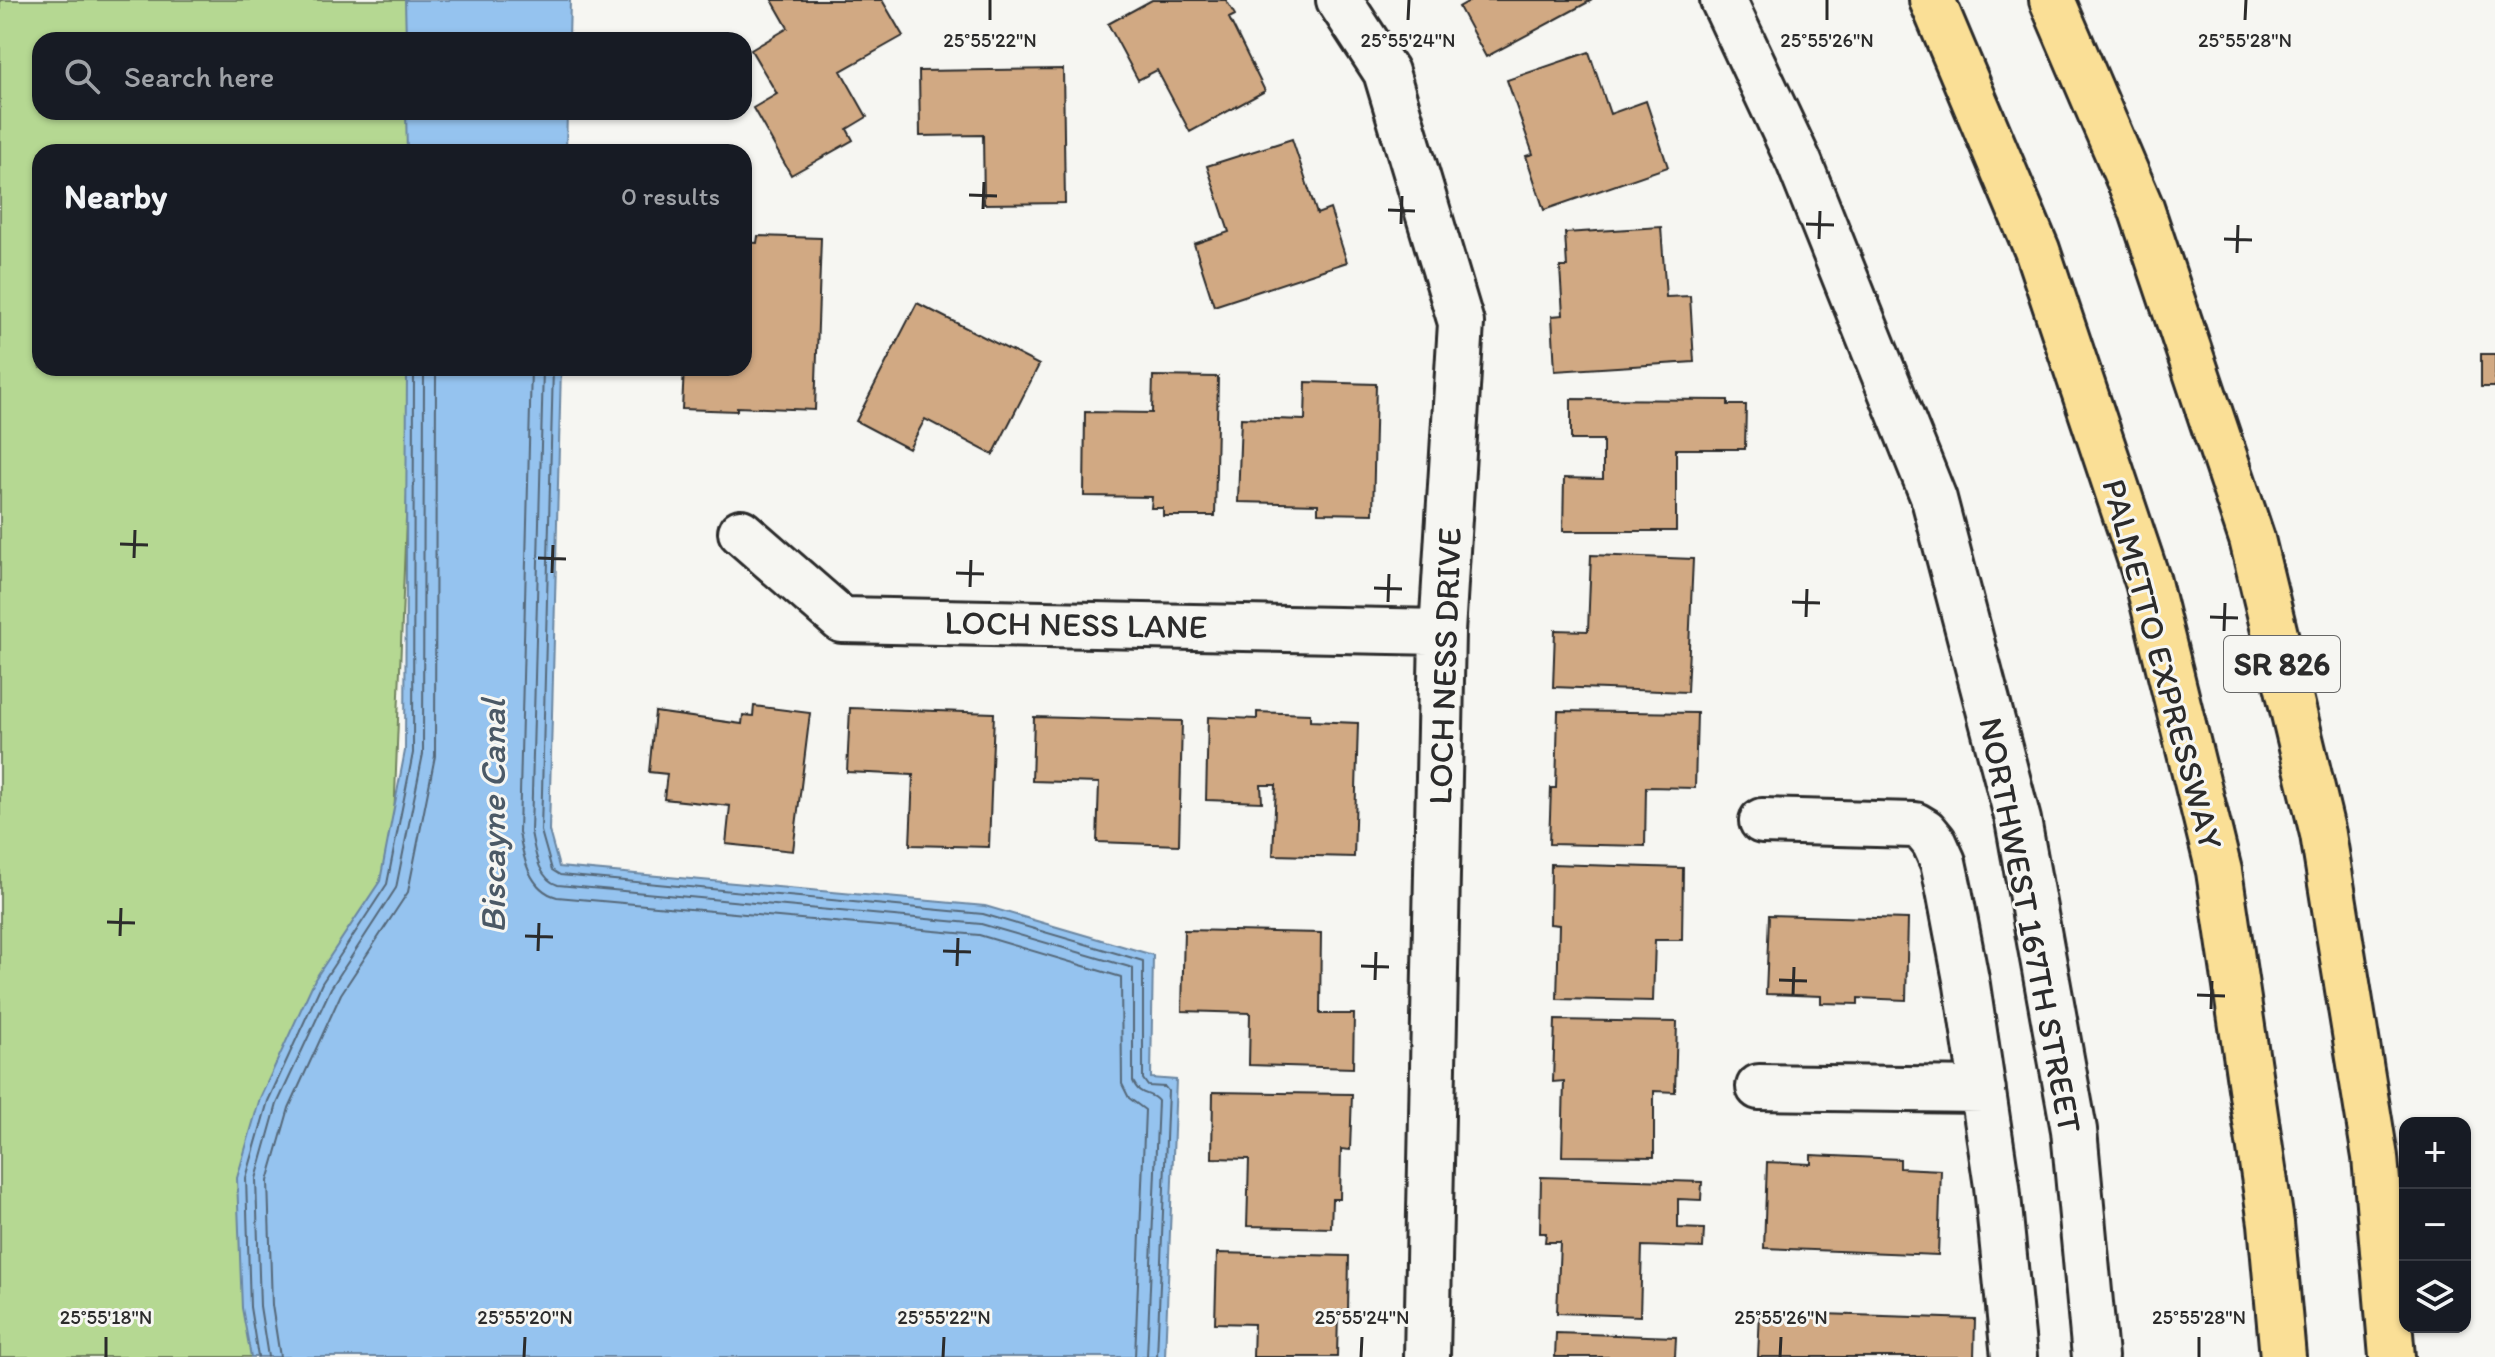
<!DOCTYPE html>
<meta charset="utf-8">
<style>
:root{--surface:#171b24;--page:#20242c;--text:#f1f3f6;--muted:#9ea1a6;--line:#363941}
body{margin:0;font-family:Itim,sans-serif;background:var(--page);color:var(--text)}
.controls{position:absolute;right:24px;bottom:24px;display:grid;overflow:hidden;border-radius:16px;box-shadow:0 2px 6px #0004}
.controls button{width:72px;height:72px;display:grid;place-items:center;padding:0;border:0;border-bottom:2px solid var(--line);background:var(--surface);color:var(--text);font:40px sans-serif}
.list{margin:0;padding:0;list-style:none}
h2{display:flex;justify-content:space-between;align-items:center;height:104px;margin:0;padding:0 32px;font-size:34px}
h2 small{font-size:26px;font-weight:400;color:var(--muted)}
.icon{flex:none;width:44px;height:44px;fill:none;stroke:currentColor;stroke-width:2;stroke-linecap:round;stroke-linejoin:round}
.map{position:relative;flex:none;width:2495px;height:1357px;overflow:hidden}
.search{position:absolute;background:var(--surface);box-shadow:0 2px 6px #0004;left:32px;top:32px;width:720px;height:88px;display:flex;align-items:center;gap:20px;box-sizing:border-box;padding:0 28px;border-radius:24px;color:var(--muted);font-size:30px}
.panel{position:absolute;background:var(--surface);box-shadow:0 2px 6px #0004;left:32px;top:144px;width:720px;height:232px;border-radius:24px}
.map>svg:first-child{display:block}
</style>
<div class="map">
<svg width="2495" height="1357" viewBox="0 0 2495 1357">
<rect width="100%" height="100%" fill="#f6f6f2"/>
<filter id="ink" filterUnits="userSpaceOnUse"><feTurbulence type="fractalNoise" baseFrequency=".0125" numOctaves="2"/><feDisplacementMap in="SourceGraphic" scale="16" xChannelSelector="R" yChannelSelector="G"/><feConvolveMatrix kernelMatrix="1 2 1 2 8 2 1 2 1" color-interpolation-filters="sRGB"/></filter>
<g filter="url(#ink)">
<path fill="#b5d892" stroke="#70825e" stroke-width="2" d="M 0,0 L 428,0 L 426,40 L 40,40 L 40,112 L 423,112 L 421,152 L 40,152 L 40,368 L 412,368 L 389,946 L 325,1357 L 0,1357 Z"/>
<path fill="#95c3ef" stroke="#6b86a1" stroke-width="2" d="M 405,0 L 570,0 L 569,40 L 406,40 Z
M 406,112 L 567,112 L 566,152 L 407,152 Z
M 407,368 L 561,368 L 549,831 L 559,867 L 985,906 L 1153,955 L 1151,1078 L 1176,1080 L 1165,1357 L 251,1357 L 242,1308 L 237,1178 L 260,1098 L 315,979 L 380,881 L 405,751 Z"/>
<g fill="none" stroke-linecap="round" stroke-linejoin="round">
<path stroke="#556879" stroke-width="2" d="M 531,368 L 519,832 C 523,857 529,890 557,897 L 979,935 L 1121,977 L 1122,1084 L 1129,1098 L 1145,1110 L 1135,1357
M 543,368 L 531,832 C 535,851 538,879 558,885 L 981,924 L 1133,968 L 1133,1081 C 1140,1098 1151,1091 1158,1101 L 1147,1357
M 553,368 L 541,831 L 552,870 L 560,875 L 983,914 L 1143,961 L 1143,1079 L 1148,1086 L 1165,1087 L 1168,1091 L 1157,1357
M 258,1357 L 250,1307 L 246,1178 L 268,1101 L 322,983 L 387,884 L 413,753 L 414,368
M 268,1357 L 260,1306 L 256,1179 L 277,1104 L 331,988 L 396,888 L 423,754 L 424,368
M 280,1357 L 272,1305 L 268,1181 L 289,1108 L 341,994 L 408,892 L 435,756 L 436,368"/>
</g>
<path fill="#d1a983" stroke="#2b2b2b" stroke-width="2" d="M 772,0 L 882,0 L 903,36 L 841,71 L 867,117 L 847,129 L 853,140 L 791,175 L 753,108 L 777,94 L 751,50 L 788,28 Z
M 1152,0 L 1226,0 L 1235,15 L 1229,18 L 1265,91 L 1190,132 L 1157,70 L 1138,80 L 1108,24 Z
M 1471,0 L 1592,0 L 1486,57 L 1459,7 Z
M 1589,52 L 1610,114 L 1646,101 L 1668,167 L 1544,210 L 1526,156 L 1533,154 L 1507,80 Z
M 1063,69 L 1065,203 L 984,204 L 983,135 L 920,136 L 919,71 Z
M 1292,139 L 1317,214 L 1330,209 L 1347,262 L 1214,306 L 1194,244 L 1229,232 L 1207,166 Z
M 1661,227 L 1666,297 L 1690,296 L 1694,362 L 1555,371 L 1552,316 L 1563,315 L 1560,267 L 1567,267 L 1565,233 Z
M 758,236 L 821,238 L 815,410 L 737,407 L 737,411 L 682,409 L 684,368 L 744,368 L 744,242 L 757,243 Z
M 917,303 L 1039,365 L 993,455 L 925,419 L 909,449 L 856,421 Z
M 2481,354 L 2495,354 L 2495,387 L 2481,387 Z
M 1153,376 L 1218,377 L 1215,516 L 1163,516 L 1163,508 L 1151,508 L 1152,497 L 1084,496 L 1085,412 L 1152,413 Z
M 1306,382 L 1376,384 L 1373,514 L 1318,513 L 1318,504 L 1238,502 L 1241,418 L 1305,420 Z
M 1571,399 L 1728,400 L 1728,405 L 1746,405 L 1745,449 L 1676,449 L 1676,531 L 1563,531 L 1564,478 L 1603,479 L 1603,440 L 1571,440 Z
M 1591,555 L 1693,559 L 1687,692 L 1553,687 L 1555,630 L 1588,631 Z
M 754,706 L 810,713 L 793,851 L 726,844 L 730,806 L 664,799 L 667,774 L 649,772 L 655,712 L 742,724 L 743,715 L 753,716 Z
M 850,708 L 994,713 L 989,847 L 910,845 L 913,775 L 847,772 Z
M 1558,711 L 1697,713 L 1695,788 L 1646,787 L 1645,846 L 1549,844 L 1551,788 L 1556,788 Z
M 1257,712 L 1310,714 L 1310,721 L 1358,723 L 1354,857 L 1273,855 L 1276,785 L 1261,785 L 1262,802 L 1206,800 L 1208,717 L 1257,719 Z
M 1034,717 L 1182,721 L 1179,845 L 1097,842 L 1099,783 L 1032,781 Z
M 1551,864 L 1683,868 L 1682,940 L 1655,940 L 1653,1001 L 1557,999 L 1559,925 L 1550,924 Z
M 1769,915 L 1908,919 L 1906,1000 L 1858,998 L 1858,1004 L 1821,1003 L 1821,996 L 1766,994 Z
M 1184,930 L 1321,933 L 1320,1014 L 1354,1014 L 1353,1068 L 1249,1065 L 1250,1013 L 1182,1011 Z
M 1555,1020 L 1677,1022 L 1675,1092 L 1654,1091 L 1654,1157 L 1562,1156 L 1564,1081 L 1553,1082 Z
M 1213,1092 L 1352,1094 L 1350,1150 L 1341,1149 L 1340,1199 L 1332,1199 L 1331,1228 L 1247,1226 L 1249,1159 L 1212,1158 Z
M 1811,1155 L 1900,1159 L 1900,1168 L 1941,1170 L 1938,1255 L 1764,1248 L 1767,1162 L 1811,1164 Z
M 1541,1177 L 1702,1182 L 1701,1200 L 1678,1199 L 1678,1228 L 1704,1229 L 1703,1248 L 1642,1246 L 1640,1316 L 1557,1313 L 1560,1242 L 1545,1242 L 1546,1233 L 1540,1233 Z
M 1217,1253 L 1349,1256 L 1348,1311 L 1338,1311 L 1337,1357 L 1253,1357 L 1254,1324 L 1215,1323 Z
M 1760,1312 L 1975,1319 L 1974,1357 L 1758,1357 Z
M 1556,1333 L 1676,1337 L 1675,1357 L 1555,1357 Z"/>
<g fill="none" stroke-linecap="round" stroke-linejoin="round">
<g stroke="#2b2b2b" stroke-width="50">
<path id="minor" d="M 1339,0 L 1386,72 L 1461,323 L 1442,632 L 1427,1357
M 1723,0 L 1799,162 L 1934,499 L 2018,820 L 2074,1130 L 2095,1357
M 741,532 L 842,620 L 1442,632
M 1762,821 L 1915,825 L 1925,831 L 1934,842 L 1943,862 L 1949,890 L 1967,985 L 1997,1186 L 2014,1357
M 1759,1087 L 1983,1090"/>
</g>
<g stroke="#2b2b2b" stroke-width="50">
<path id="highway" d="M 1932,0 L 2037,250 L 2148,582 L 2219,871 L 2271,1223 L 2283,1357
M 2052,0 L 2141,208 L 2252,539 L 2323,834 L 2375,1157 L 2392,1357"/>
</g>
<use href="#minor" stroke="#f6f6f2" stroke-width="44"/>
<use href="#highway" stroke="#fadf96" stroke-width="44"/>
</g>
</g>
<path fill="none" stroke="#2b2b2b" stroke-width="3" d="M 990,20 L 990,0M 1408,20 L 1409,0M 1827,20 L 1827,0M 2245,20 L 2246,0M 969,195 L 997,196M 983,209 L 984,182M 1388,210 L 1415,211M 1401,224 L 1402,196M 1806,224 L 1834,225M 1819,239 L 1820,211M 2224,239 L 2252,240M 2237,253 L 2238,225M 120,544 L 148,545M 134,558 L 135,530M 538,558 L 566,559M 552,573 L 553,545M 956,573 L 984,574M 970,587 L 971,560M 1374,588 L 1402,589M 1388,602 L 1389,574M 1792,602 L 1820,603M 1806,617 L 1807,589M 2210,617 L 2238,618M 2224,631 L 2225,603M 107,922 L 135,923M 120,936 L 121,908M 525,936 L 553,937M 538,951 L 539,923M 943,951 L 971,952M 957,966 L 958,938M 1361,966 L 1389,967M 1375,980 L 1376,952M 1779,980 L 1807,981M 1793,995 L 1794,967M 2197,995 L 2225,996M 2211,1009 L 2212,981M 106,1357 L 106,1337M 524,1357 L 525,1337M 943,1357 L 944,1337M 1361,1357 L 1362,1337M 1780,1357 L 1781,1337M 2199,1357 L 2199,1337"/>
<g text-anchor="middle" stroke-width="6" stroke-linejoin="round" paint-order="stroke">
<rect fill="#f6f6f2" stroke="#686867" stroke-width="2" x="2224" y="636" width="116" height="56" rx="6"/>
<g font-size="32" font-weight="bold" fill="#2b2b2b">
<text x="2282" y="675">SR 826</text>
</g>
<g font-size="34" fill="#2b2b2b" stroke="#f6f6f2">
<text transform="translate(1076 624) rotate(1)" y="12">LOCH NESS LANE</text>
<text transform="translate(2163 664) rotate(75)" y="12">PALMETTO EXPRESSWAY</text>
<text transform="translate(1444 666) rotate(-88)" y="12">LOCH NESS DRIVE</text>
<text transform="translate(2031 925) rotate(79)" y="12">NORTHWEST 167TH STREET</text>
</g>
<g font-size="36" font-style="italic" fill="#4b5966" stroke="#f6f6f2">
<text transform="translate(492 816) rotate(-90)" y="13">Biscayne Canal</text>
</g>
</g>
<g font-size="20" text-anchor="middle" fill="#2b2b2b" stroke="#f6f6f2" stroke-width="6" stroke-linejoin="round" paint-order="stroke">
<text x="990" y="47">25°55'22"N</text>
<text x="1408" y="47">25°55'24"N</text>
<text x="1827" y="47">25°55'26"N</text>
<text x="2245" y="47">25°55'28"N</text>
<text x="106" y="1324">25°55'18"N</text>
<text x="525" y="1324">25°55'20"N</text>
<text x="944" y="1324">25°55'22"N</text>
<text x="1362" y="1324">25°55'24"N</text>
<text x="1781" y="1324">25°55'26"N</text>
<text x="2199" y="1324">25°55'28"N</text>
</g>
</svg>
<div class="controls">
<button>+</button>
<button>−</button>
<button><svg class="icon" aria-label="layers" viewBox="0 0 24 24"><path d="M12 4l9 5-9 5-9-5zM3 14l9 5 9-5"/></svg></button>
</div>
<div class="search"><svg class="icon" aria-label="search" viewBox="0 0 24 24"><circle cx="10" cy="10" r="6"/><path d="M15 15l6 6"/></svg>Search here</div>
<section class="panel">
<h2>Nearby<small>0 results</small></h2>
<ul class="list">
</ul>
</section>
</div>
